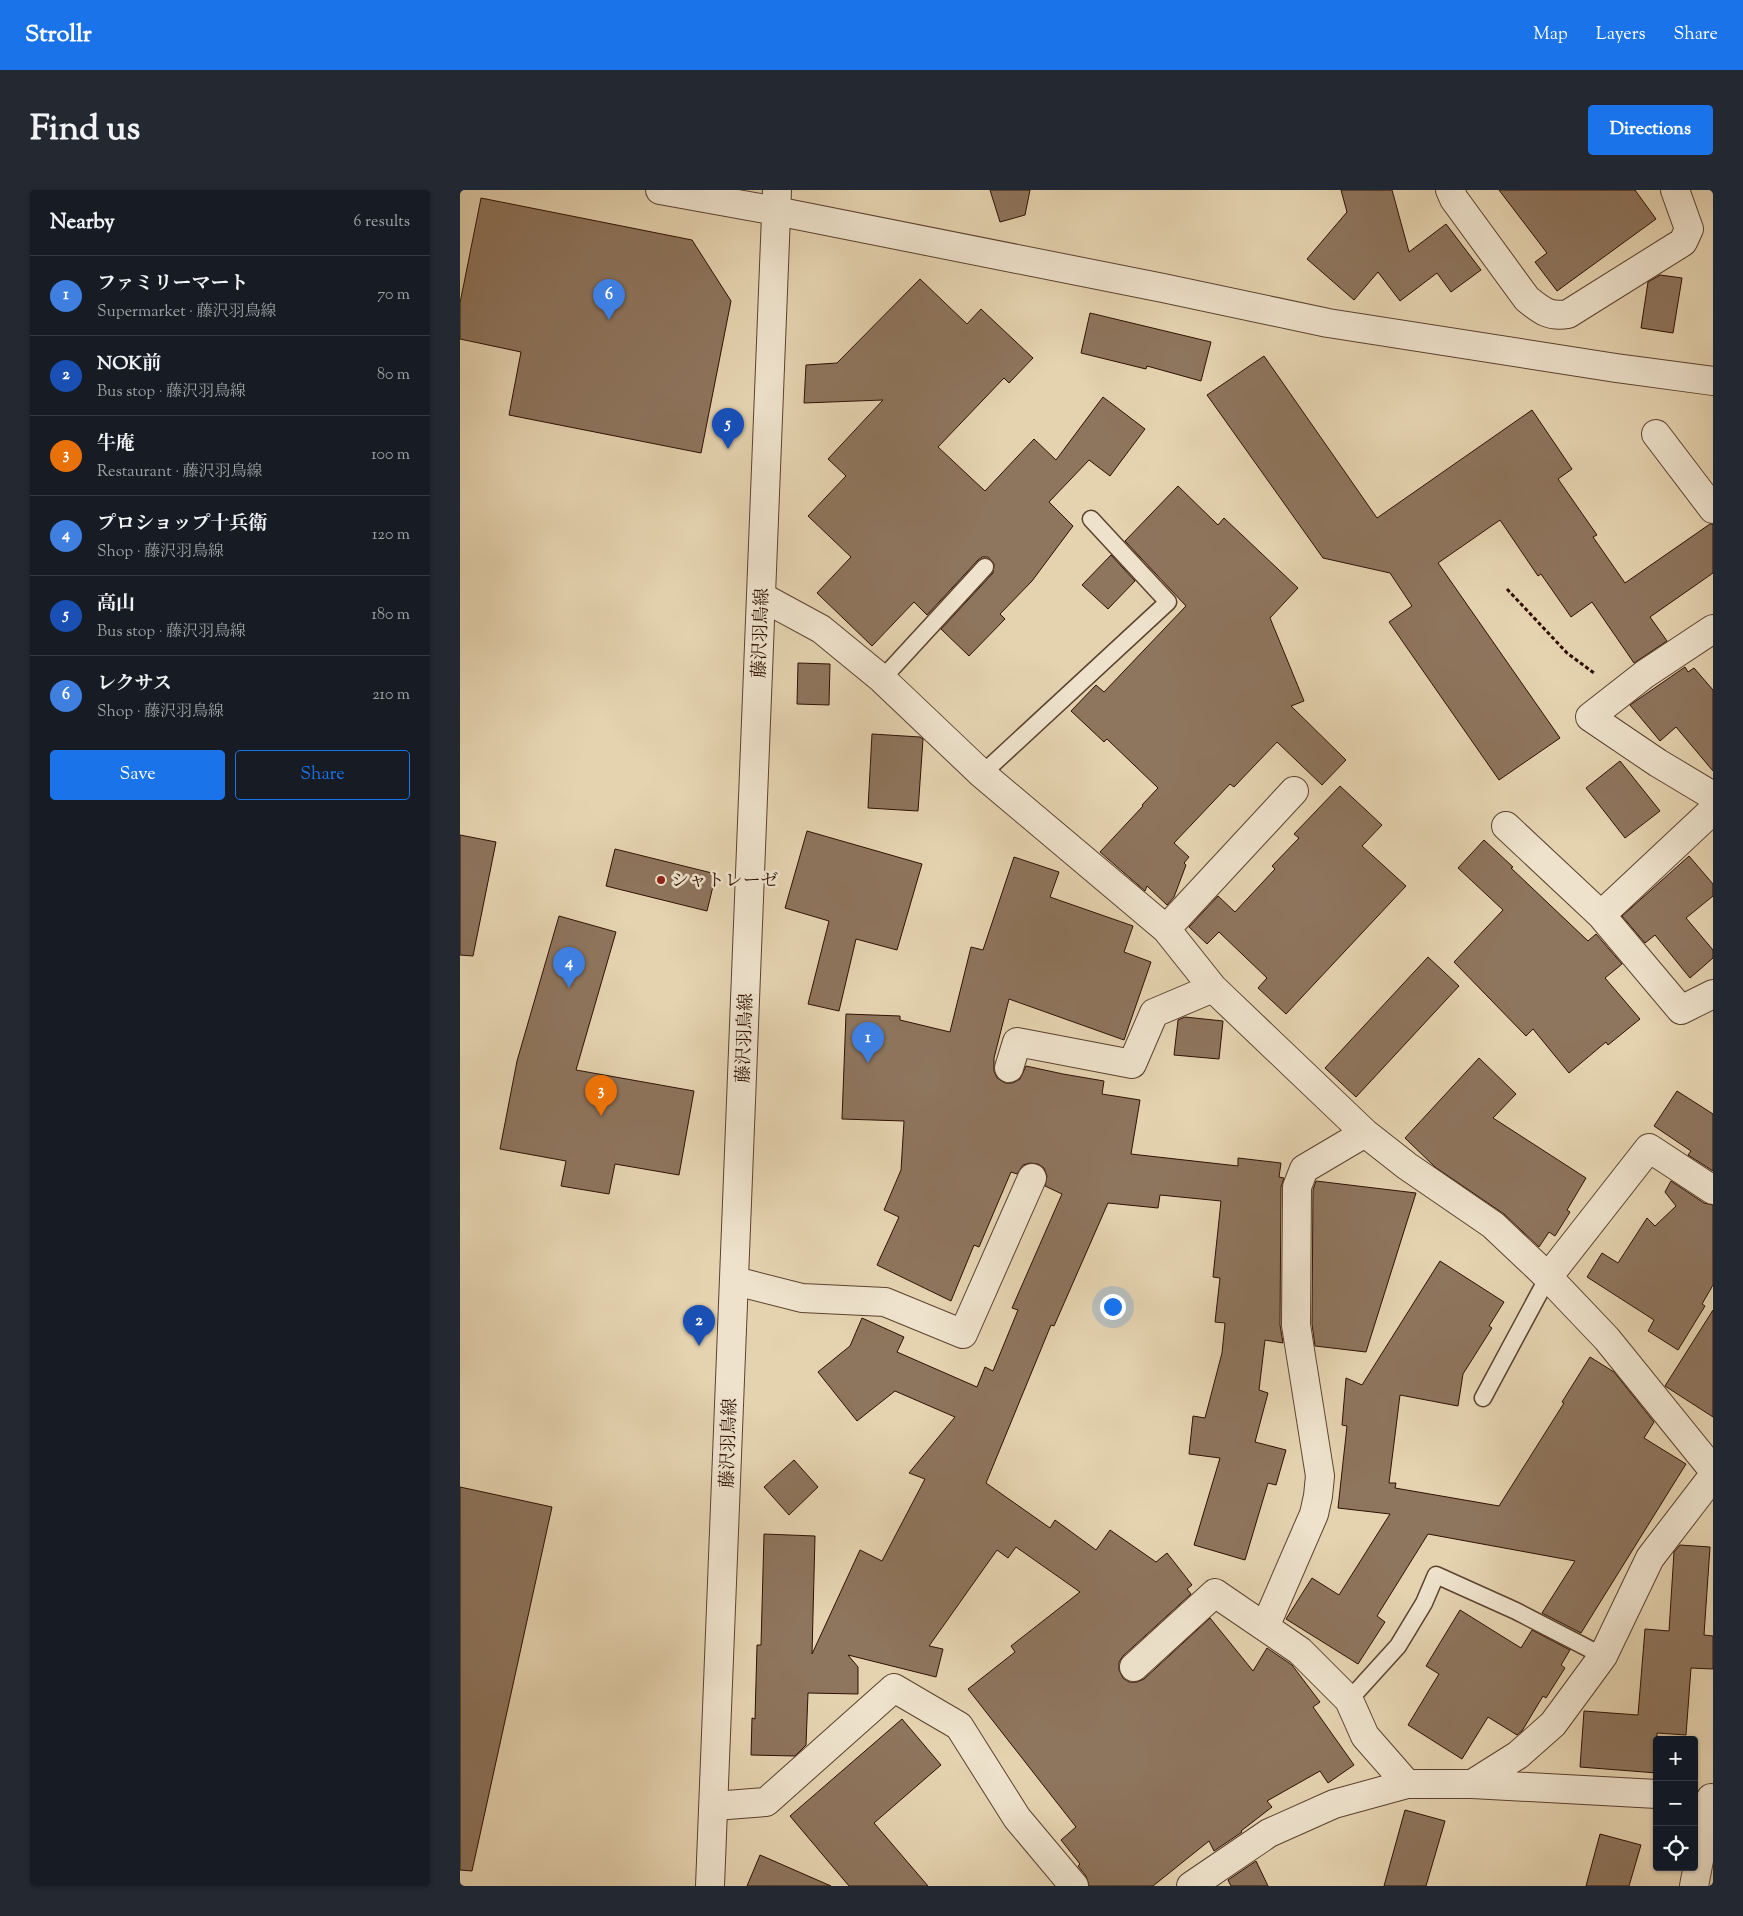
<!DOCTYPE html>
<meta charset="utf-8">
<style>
:root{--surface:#171b24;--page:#242831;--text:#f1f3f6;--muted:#9ea1a6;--line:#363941;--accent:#1a73e8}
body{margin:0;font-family:"Sorts Mill Goudy","Noto Serif JP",serif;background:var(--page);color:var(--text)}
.controls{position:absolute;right:15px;bottom:15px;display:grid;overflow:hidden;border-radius:5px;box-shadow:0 1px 4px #0004}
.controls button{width:45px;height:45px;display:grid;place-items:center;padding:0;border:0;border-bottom:1px solid var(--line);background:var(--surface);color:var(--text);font:25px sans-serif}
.you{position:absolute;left:652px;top:1116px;width:18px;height:18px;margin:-12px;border:4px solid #fff;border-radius:50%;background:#1a73e8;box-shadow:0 0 0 8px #1a73e833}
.badge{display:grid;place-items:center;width:32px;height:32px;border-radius:50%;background:var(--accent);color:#fff;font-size:16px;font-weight:700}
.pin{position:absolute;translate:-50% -41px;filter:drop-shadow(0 1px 2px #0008)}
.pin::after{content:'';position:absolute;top:26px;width:18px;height:15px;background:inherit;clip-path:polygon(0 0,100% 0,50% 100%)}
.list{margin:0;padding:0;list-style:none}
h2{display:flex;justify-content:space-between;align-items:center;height:65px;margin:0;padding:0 20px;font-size:21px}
h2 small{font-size:16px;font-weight:400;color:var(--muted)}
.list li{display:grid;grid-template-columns:32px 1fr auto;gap:15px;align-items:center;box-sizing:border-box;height:80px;padding:0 20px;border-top:1px solid var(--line)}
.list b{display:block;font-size:19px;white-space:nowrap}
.list p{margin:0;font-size:16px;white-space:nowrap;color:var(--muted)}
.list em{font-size:16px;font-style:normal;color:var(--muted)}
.actions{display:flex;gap:10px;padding:15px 20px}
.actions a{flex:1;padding:11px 0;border:1px solid var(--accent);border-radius:5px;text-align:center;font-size:18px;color:var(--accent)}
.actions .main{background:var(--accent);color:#fff}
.icon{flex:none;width:28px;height:28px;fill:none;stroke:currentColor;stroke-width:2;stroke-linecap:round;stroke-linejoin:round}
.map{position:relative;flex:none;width:1253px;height:1696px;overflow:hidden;border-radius:5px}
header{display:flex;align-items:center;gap:30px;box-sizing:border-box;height:70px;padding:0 25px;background:var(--accent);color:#fff}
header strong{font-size:24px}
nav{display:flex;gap:28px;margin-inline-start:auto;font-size:18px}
.intro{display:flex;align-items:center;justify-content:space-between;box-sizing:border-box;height:120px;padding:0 30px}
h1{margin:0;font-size:35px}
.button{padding:12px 22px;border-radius:5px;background:var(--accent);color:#fff;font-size:18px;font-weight:700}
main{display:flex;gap:30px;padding:0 30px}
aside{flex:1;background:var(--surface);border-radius:5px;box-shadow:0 1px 4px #0004}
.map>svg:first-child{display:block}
</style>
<header>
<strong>Strollr</strong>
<nav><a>Map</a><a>Layers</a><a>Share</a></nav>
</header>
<div class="intro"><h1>Find us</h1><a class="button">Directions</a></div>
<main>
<aside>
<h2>Nearby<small>6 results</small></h2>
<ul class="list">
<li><span class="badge" style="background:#3f7fe0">1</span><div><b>ファミリーマート</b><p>Supermarket · 藤沢羽鳥線</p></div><em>70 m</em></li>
<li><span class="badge" style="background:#1a4fb4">2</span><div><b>NOK前</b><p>Bus stop · 藤沢羽鳥線</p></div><em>80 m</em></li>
<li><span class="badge" style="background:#e8710a">3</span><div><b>牛庵</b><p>Restaurant · 藤沢羽鳥線</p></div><em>100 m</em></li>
<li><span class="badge" style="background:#3f7fe0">4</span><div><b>プロショップ十兵衛</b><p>Shop · 藤沢羽鳥線</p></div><em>120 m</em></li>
<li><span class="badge" style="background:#1a4fb4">5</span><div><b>高山</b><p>Bus stop · 藤沢羽鳥線</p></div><em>180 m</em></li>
<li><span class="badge" style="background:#3f7fe0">6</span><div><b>レクサス</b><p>Shop · 藤沢羽鳥線</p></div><em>210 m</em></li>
</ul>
<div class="actions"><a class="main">Save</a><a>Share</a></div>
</aside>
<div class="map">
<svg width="1253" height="1696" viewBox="0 0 1253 1696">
<rect width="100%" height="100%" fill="#e5d3b0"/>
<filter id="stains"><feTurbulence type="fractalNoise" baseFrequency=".004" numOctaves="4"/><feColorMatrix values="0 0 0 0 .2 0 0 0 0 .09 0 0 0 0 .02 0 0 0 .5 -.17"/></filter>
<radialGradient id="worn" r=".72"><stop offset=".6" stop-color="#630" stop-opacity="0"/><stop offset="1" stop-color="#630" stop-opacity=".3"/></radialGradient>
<path fill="#8e755d" stroke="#2f1003" d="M 530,0 L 570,0 L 565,25 L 540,32 Z
M 881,0 L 932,0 L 949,62 L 986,34 L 1021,80 L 991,102 L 977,83 L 940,111 L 918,82 L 894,110 L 847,69 L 887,22 Z
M 1039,0 L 1175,0 L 1196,29 L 1097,101 L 1075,72 L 1087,63 Z
M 21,8 L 232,50 L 271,111 L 241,263 L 49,225 L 61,162 L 0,149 L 0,113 Z
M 1200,85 L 1222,88 L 1213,143 L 1181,138 L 1188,92 Z
M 460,89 L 507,134 L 521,119 L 573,168 L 549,193 L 544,188 L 478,257 L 525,301 L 574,249 L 596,270 L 643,207 L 685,239 L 650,286 L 629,270 L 589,312 L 613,336 L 572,391 L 540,424 L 545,429 L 509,466 L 481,439 L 533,383 L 534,374 L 528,367 L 522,367 L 518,370 L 467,425 L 454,412 L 412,456 L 357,403 L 391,367 L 348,326 L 386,286 L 368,269 L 423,210 L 344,213 L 346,175 L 377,173 Z
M 630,123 L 751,152 L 741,191 L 687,176 L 686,179 L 621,163 Z
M 804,166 L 917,328 L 1072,220 L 1112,279 L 1098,289 L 1137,345 L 1133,347 L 1165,393 L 1250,334 L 1253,334 L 1253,383 L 1190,427 L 1207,451 L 1174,473 L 1132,412 L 1111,427 L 1081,384 L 1078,386 L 1040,330 L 978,373 L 1100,548 L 1039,590 L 929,432 L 952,416 L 930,383 L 863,368 L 747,205 Z
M 718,296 L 758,335 L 764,328 L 838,398 L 810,428 L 844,511 L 831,516 L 886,570 L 862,595 L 817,552 L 774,597 L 770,594 L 714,653 L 729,667 L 724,673 L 726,675 L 714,707 L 707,715 L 687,696 L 685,701 L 640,662 L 683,616 L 682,615 L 698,598 L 647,549 L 644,552 L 611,521 L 636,495 L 644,502 L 726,416 L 665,351 Z
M 651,365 L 675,391 L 648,419 L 622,395 Z
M 338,473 L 370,474 L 369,515 L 337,514 Z
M 1225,477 L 1228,482 L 1234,478 L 1253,500 L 1253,581 L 1216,537 L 1200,551 L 1170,515 Z
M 412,544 L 460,547 L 463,549 L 458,621 L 408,618 Z
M 1160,571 L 1200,621 L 1165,648 L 1126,598 Z
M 880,596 L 922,635 L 902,656 L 946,696 L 826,824 L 798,798 L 807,788 L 759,742 L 747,754 L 729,737 L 758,706 L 775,722 L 815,679 L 812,676 L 839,648 L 834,644 Z
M 347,641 L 462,674 L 437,760 L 396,749 L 379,821 L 348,814 L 369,731 L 325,718 Z
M 0,645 L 36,652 L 13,766 L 0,765 Z
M 1024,650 L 1053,677 L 1051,678 L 1128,751 L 1136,744 L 1162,774 L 1145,788 L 1180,829 L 1148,855 L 1146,852 L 1109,883 L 1073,839 L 1066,846 L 994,772 L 1043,720 L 998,678 Z
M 155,659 L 256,684 L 247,721 L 146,696 Z
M 1229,666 L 1253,694 L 1253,706 L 1226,728 L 1253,760 L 1253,768 L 1230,788 L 1195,745 L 1185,753 L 1162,726 Z
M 554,667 L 599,682 L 590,707 L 673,736 L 664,762 L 691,772 L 664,850 L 549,809 L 534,868 L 534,881 L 537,888 L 545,893 L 553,893 L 560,889 L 566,876 L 603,884 L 644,891 L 642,904 L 680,910 L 671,964 L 778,976 L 778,968 L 821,973 L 819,987 L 824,988 L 821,997 L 820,1135 L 823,1153 L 805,1150 L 799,1200 L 808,1203 L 795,1252 L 826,1260 L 816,1295 L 808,1293 L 785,1370 L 734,1355 L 760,1268 L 729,1264 L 733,1226 L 745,1228 L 762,1163 L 765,1133 L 755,1132 L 760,1088 L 753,1087 L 761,1011 L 700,1005 L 698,1018 L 648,1013 L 594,1136 L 591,1135 L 526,1293 L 590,1338 L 595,1330 L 636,1360 L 650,1340 L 696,1372 L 707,1363 L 732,1395 L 727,1399 L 731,1404 L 663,1466 L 659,1472 L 659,1480 L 663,1488 L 669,1492 L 677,1492 L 684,1489 L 750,1428 L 793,1481 L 807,1458 L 832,1475 L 860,1512 L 853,1517 L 894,1575 L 868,1593 L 860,1581 L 807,1611 L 812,1617 L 781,1641 L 782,1642 L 754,1661 L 749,1651 L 693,1696 L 629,1696 L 626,1686 L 618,1676 L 620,1674 L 601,1650 L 616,1637 L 508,1499 L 555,1462 L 551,1456 L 620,1402 L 556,1357 L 548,1368 L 537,1360 L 469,1456 L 483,1459 L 476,1487 L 388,1465 L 398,1477 L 398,1504 L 348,1503 L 346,1555 L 335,1566 L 291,1565 L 292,1528 L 295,1529 L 297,1455 L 301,1455 L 304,1344 L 355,1346 L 352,1464 L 400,1360 L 422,1371 L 465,1289 L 449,1283 L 495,1227 L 435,1201 L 397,1231 L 358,1182 L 390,1156 L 402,1128 L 444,1147 L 437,1162 L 517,1197 L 525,1177 L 533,1181 L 558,1120 L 552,1118 L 602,1004 L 585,996 L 587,986 L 584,978 L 578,974 L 570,973 L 563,975 L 557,984 L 551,982 L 519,1057 L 514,1055 L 491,1111 L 417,1075 L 439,1027 L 424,1020 L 441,980 L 444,931 L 382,929 L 386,824 L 440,826 L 440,830 L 490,842 L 511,757 L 523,760 Z
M 99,726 L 156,742 L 116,880 L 234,901 L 219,985 L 155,974 L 149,1004 L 101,996 L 106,971 L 40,959 L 57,871 Z
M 968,767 L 999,796 L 896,907 L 865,878 Z
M 725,827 L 763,831 L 759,869 L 714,865 L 718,830 Z
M 1019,868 L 1056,904 L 1033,928 L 1126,988 L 1107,1020 L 1110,1022 L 1095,1046 L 1089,1042 L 1079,1057 L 1044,1024 L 975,977 L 945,948 Z
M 1217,901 L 1253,924 L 1253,981 L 1228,965 L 1231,961 L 1194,936 Z
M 856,991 L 956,1003 L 906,1162 L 855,1156 L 852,1134 L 853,1000 Z
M 1211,991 L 1244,1013 L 1253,1015 L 1253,1095 L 1242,1114 L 1245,1116 L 1218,1160 L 1188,1141 L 1194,1130 L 1127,1087 L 1142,1063 L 1158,1073 L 1187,1028 L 1195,1036 L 1216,1016 L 1205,1002 Z
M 980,1071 L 1044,1112 L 1029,1136 L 1032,1138 L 1003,1184 L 998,1216 L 940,1205 L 929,1293 L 936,1293 L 935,1298 L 1039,1316 L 1104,1213 L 1102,1212 L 1130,1167 L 1154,1182 L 1194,1232 L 1184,1248 L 1226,1274 L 1121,1443 L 1082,1423 L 1115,1371 L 968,1344 L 917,1426 L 925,1432 L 898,1474 L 826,1429 L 852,1388 L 879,1405 L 930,1324 L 878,1318 L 887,1236 L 882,1235 L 886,1188 L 902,1195 Z
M 1253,1120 L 1253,1227 L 1205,1196 Z
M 334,1270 L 358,1297 L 329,1325 L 304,1297 Z
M 0,1297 L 92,1317 L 12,1681 L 0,1680 Z
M 1220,1355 L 1250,1357 L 1244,1445 L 1253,1446 L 1253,1479 L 1231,1478 L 1226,1545 L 1197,1543 L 1197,1583 L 1120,1577 L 1124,1521 L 1178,1525 L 1185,1439 L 1209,1441 L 1214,1362 Z
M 1000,1420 L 1061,1458 L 1072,1440 L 1110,1460 L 1101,1475 L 1105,1478 L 1086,1508 L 1083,1506 L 1062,1541 L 1057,1545 L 1028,1527 L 1002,1569 L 948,1535 L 979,1484 L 966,1476 Z
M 442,1529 L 481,1575 L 414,1633 L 468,1696 L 389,1696 L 330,1626 Z
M 945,1620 L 985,1631 L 966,1696 L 924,1696 Z
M 1140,1644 L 1181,1655 L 1169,1696 L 1126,1696 Z
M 300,1665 L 371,1696 L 287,1696 Z
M 796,1671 L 808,1696 L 771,1696 L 768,1690 Z"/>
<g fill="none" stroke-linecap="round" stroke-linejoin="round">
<g stroke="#5c412e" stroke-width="19">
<path id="service" d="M 422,489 L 525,377
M 522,584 L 708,412 L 631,329
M 1023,1208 L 1088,1087
M 889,1510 L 938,1456 L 964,1413 L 976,1385 L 1056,1421 L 1143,1466"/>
</g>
<g stroke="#5c412e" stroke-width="30">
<path id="minor" d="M 990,0 L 994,9 L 1067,109 C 1082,121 1089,127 1108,124 L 1223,52 L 1229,39 L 1215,0
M 1196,244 L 1253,319
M 302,407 L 361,439 L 422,489 L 522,584 L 706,739 L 753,798 L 905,943 L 947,976 L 1033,1035 L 1088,1087 L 1147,1149 L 1253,1280
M 1253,439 L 1185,484 L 1130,527 L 1198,573 L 1253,606
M 1046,636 L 1141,725 L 1221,820 L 1253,804
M 1141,725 L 1253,620
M 706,739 L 834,601
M 549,878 L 557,852 L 672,874 L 694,823 L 753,798
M 1088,1087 L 1189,958 L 1253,1000
M 275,1091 L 342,1108 L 425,1112 L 503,1144 L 572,988
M 805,1437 L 854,1324 L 858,1306 L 860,1286 L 836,1135 L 837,997 L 844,979 L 905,943
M 674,1477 L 755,1403 L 840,1461 L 889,1510 L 905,1546 L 947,1594
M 1012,1594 L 1058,1565 L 1093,1534 L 1143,1466 L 1190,1368 L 1253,1286
M 254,1616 L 306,1612 L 434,1498 L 499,1536 L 557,1628 L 614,1696
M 731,1696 L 809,1643 L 874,1614 L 947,1594 L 1012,1594 L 1197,1604
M 1234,1696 L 1251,1608"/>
</g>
<g stroke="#5c412e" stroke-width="30">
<path id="tertiary" d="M 200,0 L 316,21 L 703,98 L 868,133 L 1156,178 L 1253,191
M 250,1696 L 317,0"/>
</g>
<path stroke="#2f1003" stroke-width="3" stroke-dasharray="4 2.5" stroke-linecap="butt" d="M 1047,399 L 1107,463 L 1134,483"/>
<use href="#service" stroke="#eee2cc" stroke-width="16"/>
<use href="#minor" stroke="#eee2cc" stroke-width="28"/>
<use href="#tertiary" stroke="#eee2cc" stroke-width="28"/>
</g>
<circle fill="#8f2418" stroke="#eee2cc" stroke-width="2" cx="201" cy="690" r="5"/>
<g text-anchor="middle" stroke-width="5" stroke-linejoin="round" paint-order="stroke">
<g font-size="18" fill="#2f1003" stroke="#eee2cc">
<text transform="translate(300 443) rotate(-88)" y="6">藤沢羽鳥線</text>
<text transform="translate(284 848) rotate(-88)" y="6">藤沢羽鳥線</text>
<text transform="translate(268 1253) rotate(-88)" y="6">藤沢羽鳥線</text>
</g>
<g font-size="18" fill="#2f1003" stroke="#eee2cc" text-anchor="start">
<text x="211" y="696">シャトレーゼ</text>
</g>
</g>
<rect width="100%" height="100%" filter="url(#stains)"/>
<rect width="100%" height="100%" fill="url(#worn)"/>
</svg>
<div class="controls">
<button>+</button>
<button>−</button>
<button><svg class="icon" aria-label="locate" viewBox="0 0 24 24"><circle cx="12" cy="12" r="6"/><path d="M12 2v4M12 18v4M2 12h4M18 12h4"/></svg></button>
</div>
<div class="you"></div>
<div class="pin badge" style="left:408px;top:873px;background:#3f7fe0">1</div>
<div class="pin badge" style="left:239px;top:1156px;background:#1a4fb4">2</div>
<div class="pin badge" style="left:141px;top:926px;background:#e8710a">3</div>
<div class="pin badge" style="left:109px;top:798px;background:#3f7fe0">4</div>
<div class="pin badge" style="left:268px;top:259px;background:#1a4fb4">5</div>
<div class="pin badge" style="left:149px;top:130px;background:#3f7fe0">6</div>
</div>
</main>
